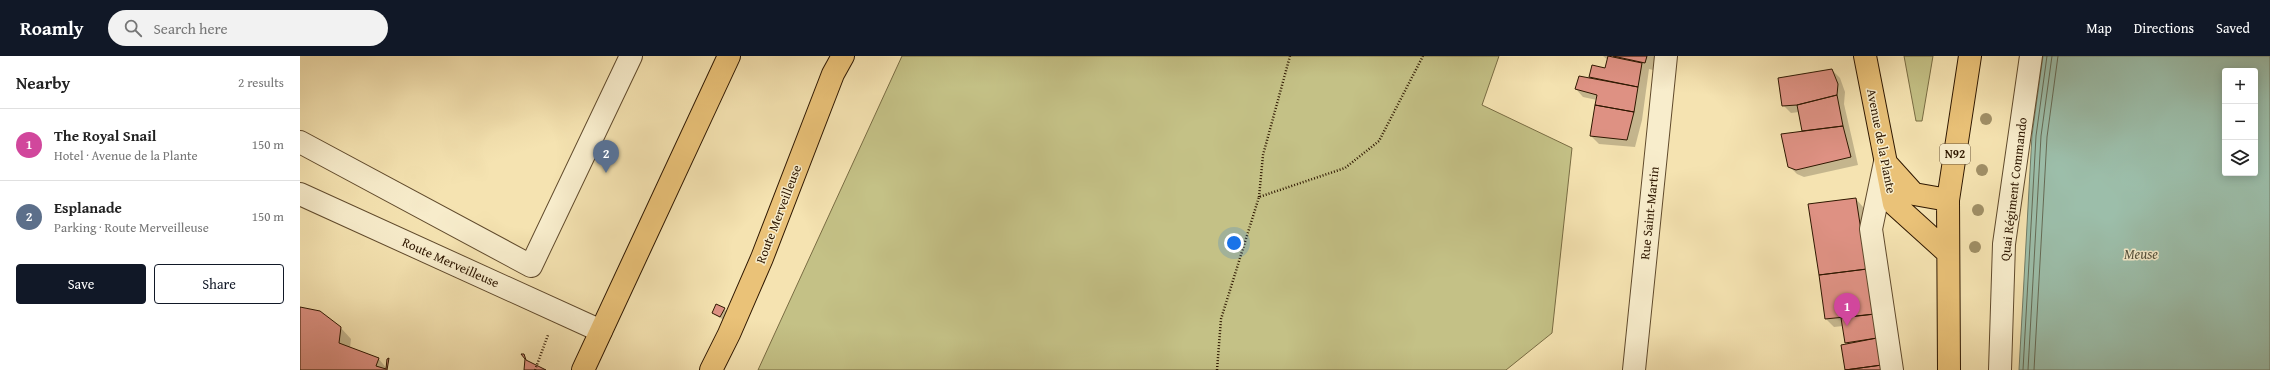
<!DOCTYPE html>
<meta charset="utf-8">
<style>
:root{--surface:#fff;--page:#f2f2f2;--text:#222;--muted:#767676;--line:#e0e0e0;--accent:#111827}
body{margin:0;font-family:"Gentium Book Plus",serif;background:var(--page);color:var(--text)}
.controls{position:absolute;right:12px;top:12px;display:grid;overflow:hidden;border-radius:4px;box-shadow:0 2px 10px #0003}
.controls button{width:36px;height:36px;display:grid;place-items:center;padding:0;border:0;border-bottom:1px solid var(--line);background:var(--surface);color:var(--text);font:20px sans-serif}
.you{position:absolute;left:934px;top:187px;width:14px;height:14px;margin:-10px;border:3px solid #fff;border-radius:50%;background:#1a73e8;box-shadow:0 0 0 6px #1a73e833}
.badge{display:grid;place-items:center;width:26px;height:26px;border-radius:50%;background:var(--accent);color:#fff;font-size:13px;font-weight:700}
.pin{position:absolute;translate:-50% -33px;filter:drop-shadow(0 1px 2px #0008)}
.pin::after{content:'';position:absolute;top:21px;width:14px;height:12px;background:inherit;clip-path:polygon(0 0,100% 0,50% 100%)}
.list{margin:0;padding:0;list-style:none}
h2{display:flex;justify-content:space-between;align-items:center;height:52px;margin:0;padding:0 16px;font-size:17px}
h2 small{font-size:13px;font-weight:400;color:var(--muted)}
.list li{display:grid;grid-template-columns:26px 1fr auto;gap:12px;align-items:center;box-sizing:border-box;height:72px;padding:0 16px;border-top:1px solid var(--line)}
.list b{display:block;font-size:15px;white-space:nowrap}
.list p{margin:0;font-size:13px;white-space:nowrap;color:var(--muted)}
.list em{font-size:13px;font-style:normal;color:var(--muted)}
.actions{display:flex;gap:8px;padding:12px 16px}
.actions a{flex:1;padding:9px 0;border:1px solid var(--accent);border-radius:4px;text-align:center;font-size:14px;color:var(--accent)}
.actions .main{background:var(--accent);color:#fff}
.icon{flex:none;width:22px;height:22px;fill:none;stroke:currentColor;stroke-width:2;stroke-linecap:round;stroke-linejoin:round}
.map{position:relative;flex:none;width:1970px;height:314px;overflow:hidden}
header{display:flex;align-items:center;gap:24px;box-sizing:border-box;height:56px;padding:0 20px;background:var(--accent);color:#fff}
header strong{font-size:19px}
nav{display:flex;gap:22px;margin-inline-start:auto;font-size:14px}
.search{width:280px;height:36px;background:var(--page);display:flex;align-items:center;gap:10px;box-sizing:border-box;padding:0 14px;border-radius:22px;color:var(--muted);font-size:15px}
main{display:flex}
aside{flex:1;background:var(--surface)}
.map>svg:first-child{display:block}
</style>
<header>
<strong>Roamly</strong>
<div class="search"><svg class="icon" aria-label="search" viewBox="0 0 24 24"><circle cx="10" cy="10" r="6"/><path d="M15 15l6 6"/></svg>Search here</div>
<nav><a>Map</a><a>Directions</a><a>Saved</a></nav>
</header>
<main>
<aside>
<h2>Nearby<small>2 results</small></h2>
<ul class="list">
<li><span class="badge" style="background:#d1479c">1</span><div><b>The Royal Snail</b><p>Hotel · Avenue de la Plante</p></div><em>150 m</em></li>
<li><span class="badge" style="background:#5c6f8a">2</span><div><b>Esplanade</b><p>Parking · Route Merveilleuse</p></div><em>150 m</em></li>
</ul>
<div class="actions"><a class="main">Save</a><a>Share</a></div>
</aside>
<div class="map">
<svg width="1970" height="314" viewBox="0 0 1970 314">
<rect width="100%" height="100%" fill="#f5e3b1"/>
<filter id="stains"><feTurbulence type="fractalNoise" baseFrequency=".005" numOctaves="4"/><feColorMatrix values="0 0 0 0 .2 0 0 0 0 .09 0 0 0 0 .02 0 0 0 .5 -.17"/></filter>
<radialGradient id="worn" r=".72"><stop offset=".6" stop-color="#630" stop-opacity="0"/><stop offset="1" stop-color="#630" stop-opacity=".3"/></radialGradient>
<path fill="#c4c186" stroke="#796c43" d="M 602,0 L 1199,0 L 1182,49 L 1272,92 L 1252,277 L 1206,314 L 458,314 Z
M 1604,0 L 1633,0 L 1622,65 L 1616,65 Z"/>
<path fill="#9cbeaa" stroke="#707b66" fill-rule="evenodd" d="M 1743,0 L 1970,0 L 1970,314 L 1719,314 L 1732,79 ZM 1925,15 L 1955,15 L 1955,117 L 1925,117 Z"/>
<path fill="#0003" d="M 1303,0 L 1355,0 L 1353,14 L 1349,13 L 1342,64 L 1335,91 L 1299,88 L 1291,80 L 1297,44 L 1283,41 L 1276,33 L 1290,23 L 1293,10 L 1306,13 L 1308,4 Z
M 1532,14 L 1540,22 L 1545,36 L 1544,48 L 1558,109 L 1504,121 L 1497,118 L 1489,110 L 1503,76 L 1499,56 L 1491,57 L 1483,49 Z
M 1556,143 L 1563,151 L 1589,314 L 1546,314 L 1547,289 L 1543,270 L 1534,271 L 1526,263 L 1509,149 Z
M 0,252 L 41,272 L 51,283 L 50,292 L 78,302 L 88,314 L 0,314 Z
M 424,253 L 428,257 L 425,265 L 413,257 Z"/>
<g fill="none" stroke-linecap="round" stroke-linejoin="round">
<path stroke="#656a55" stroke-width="1" d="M 1723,314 L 1736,80 L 1747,0
M 1728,314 L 1741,80 L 1752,0
M 1734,314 L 1747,81 L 1758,0"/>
</g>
<path fill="#de9183" stroke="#2e1700" d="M 1308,0 L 1342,7 L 1338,31 L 1289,21 L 1292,9 L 1305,12 Z
M 1313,0 L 1347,0 L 1345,7 Z
M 1532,13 L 1538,28 L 1537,39 L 1497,49 L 1482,50 L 1478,22 Z
M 1279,20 L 1338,31 L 1334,56 L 1295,49 L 1297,39 L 1275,33 Z
M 1537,39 L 1543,70 L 1502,75 L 1497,49 Z
M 1295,49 L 1334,56 L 1327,84 L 1290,80 Z
M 1543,70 L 1551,101 L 1496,114 L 1488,111 L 1481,78 Z
M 1556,142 L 1567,213 L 1519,219 L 1508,148 Z
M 1567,213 L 1575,258 L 1525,263 L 1519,219 Z
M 416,248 L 425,252 L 420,261 L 412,257 Z
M 0,251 L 20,255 L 41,271 L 39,287 L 79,302 L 76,310 L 86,313 L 87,303 L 89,302 L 87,314 L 0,314 Z
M 1575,258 L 1577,282 L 1545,287 L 1541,262 Z
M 1577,282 L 1582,309 L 1545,314 L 1541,289 Z
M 221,298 L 224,298 L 226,304 L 246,314 L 224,314 L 225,303 Z
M 1582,309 L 1583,314 L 1545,314 Z"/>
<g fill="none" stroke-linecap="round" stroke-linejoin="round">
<g stroke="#604a2c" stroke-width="24">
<path id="minor" d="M 0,86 L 231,210 L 331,0
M 1585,106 L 1571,173 L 1592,314
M 0,138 L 301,275
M 1334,314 L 1366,0
M 1700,314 L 1704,188 L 1731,0"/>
</g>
<g stroke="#2e1700" stroke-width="24">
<path id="major" d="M 1565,0 L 1594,148 L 1647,196
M 1586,107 L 1614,138 L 1648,144
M 283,314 L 429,0
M 411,314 L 429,278 L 462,202 L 533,18 L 543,0
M 1649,314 L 1648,144 L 1670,0"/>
</g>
<path stroke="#2e1700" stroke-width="2.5" stroke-dasharray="1 2" stroke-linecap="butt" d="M 959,141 L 963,99 L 990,0
M 235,314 L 248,279
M 917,314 L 921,263 L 959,141 L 1045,112 L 1079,85 L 1123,0"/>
<use href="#minor" stroke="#f8edcc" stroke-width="22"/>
<use href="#major" stroke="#eac278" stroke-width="22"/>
</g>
<g fill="#a08f66">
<circle cx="1686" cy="63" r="6"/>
<circle cx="1682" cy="114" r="6"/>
<circle cx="1678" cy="154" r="6"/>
<circle cx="1675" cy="191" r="6"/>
</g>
<g text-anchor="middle" stroke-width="3" stroke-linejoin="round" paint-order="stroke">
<rect fill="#f8edcc" stroke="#6b573d" stroke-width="1" x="1640" y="88" width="30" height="20" rx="3"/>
<g font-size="12" font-weight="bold" fill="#2e1700">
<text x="1655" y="102">N92</text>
</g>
<g font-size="13" fill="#2e1700" stroke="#f8edcc">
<text transform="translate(1582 85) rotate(79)" y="5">Avenue de la Plante</text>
<text transform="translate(1713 133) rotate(-83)" y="5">Quai Régiment Commando</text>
<text transform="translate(1349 157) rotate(-84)" y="5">Rue Saint-Martin</text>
<text transform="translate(478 158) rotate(-69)" y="5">Route Merveilleuse</text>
<text transform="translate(151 206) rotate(24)" y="5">Route Merveilleuse</text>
</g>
<g font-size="14" font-style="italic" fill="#54513c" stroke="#f8edcc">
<text x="1841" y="203">Meuse</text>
</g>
</g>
<rect width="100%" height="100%" filter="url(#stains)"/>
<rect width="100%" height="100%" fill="url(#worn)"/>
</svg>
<div class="controls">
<button>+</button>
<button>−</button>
<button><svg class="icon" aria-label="layers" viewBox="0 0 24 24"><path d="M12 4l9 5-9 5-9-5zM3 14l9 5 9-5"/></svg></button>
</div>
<div class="you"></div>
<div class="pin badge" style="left:1547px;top:270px;background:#d1479c">1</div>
<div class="pin badge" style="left:306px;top:117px;background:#5c6f8a">2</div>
</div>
</main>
